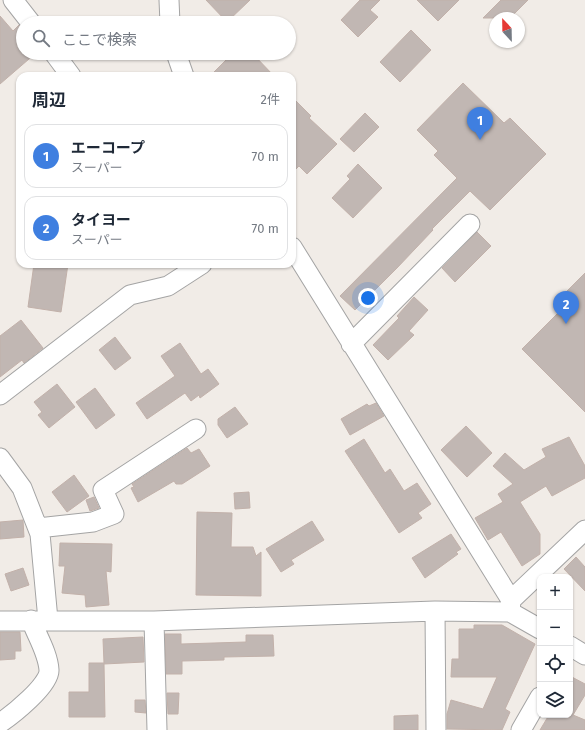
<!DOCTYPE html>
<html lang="ja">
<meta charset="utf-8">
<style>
:root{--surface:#fff;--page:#f6f6f7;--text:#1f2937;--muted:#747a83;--line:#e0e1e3;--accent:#2563eb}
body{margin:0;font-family:"Fira Sans","Noto Sans JP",sans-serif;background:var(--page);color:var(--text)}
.controls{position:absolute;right:12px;bottom:12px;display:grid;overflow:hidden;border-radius:8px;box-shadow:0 1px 3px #0004}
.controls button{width:36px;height:36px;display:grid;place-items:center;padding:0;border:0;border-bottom:1px solid var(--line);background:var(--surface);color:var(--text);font:20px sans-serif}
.compass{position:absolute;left:489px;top:12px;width:36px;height:36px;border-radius:50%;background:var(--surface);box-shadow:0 1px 3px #0004;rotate:338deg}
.you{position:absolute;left:368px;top:298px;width:14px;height:14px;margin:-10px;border:3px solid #fff;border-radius:50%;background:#1a73e8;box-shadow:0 0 0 6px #1a73e833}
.badge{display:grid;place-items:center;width:26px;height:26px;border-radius:50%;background:var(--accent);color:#fff;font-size:13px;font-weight:700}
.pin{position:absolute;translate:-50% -33px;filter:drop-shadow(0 1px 2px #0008)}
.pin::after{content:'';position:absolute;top:21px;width:14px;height:12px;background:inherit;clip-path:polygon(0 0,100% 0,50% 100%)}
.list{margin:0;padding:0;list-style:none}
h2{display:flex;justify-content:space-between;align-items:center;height:52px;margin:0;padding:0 16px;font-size:17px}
h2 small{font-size:13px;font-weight:400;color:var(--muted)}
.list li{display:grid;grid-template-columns:26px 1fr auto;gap:12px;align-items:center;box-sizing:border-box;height:64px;margin:0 8px 8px;padding:0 8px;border:1px solid var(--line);border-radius:12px}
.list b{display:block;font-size:15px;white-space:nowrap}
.list p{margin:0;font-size:13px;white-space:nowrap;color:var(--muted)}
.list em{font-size:13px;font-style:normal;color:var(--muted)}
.icon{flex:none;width:22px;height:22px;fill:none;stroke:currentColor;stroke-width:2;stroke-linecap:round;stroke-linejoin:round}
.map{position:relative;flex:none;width:585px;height:730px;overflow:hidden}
.search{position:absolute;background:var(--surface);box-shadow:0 1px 3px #0004;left:16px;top:16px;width:280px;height:44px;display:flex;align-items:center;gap:10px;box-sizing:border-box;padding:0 14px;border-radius:22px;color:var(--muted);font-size:15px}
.panel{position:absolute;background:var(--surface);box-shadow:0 1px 3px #0004;left:16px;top:72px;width:280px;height:196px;border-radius:12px}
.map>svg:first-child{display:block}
</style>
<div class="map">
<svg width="585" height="730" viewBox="0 0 585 730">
<rect width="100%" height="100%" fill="#f1ece7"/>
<path fill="#c1b7b3" stroke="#c2b1aa" d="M 206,0 L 250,0 L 227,22 Z
M 360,0 L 380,0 L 370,10 L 378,17 L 358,37 L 341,20 Z
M 417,0 L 459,0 L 438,21 Z
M 501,0 L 528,0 L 510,18 L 483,18 Z
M 0,16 L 13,31 L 19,25 L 23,30 L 23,53 L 36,53 L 0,84 Z
M 411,30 L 431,50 L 400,82 L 380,62 Z
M 233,53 L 252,53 L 274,76 L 210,76 Z
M 463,83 L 504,123 L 510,118 L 546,154 L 490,210 L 470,191 L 432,229 L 433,230 L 397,268 L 355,310 L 340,296 L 457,178 L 434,155 L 438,151 L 417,130 Z
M 292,97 L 311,116 L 309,118 L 337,144 L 307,174 L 299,166 L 292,173 Z
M 365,113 L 379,127 L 354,152 L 340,139 Z
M 358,164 L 382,188 L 353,218 L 332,198 L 350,179 L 347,176 Z
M 477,232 L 491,246 L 455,282 L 442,268 Z
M 34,264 L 68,264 L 61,312 L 28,307 Z
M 585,273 L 585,412 L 522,349 L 572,299 L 565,293 Z
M 414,297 L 428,310 L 409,331 L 414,335 L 388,360 L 373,345 L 399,318 L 397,316 Z
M 21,320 L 43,348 L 24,363 L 22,360 L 0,377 L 0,336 Z
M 115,337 L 131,358 L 115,370 L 99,350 Z
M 180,343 L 201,374 L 208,369 L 219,384 L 200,398 L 199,395 L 191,401 L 185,393 L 147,419 L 136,403 L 175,376 L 161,356 Z
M 57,384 L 75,407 L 49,428 L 38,415 L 42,412 L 34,402 Z
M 95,388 L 115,415 L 96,429 L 76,402 Z
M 376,403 L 384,416 L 350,435 L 341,419 L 367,404 L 369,406 Z
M 235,407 L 248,424 L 227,438 L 218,425 L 218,419 Z
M 466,426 L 492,453 L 467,477 L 441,450 Z
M 569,437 L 585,466 L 585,478 L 552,496 L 546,486 L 520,502 L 540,534 L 540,554 L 522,566 L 501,532 L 488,540 L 475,518 L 503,502 L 498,494 L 513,484 L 493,466 L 505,453 L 524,470 L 546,457 L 542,449 Z
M 364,439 L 385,473 L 390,469 L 404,491 L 417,483 L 431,504 L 418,513 L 422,518 L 399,533 L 345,451 Z
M 187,448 L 191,453 L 199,449 L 210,466 L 182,484 L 176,484 L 174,481 L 138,502 L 131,488 L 134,487 L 132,484 Z
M 74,475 L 89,496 L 67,512 L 52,492 Z
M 249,492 L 250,508 L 235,509 L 234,493 Z
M 94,497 L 99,508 L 90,511 L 86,500 Z
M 197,512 L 232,513 L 231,547 L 253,547 L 256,556 L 261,552 L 261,596 L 196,595 Z
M 23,520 L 24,537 L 0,539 L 0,522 Z
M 312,521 L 324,540 L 291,560 L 294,564 L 281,572 L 266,549 Z
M 451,534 L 461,549 L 456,552 L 458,554 L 425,578 L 412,558 Z
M 60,543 L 112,544 L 111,572 L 106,571 L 109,605 L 86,607 L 85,595 L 62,593 L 65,566 L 59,566 Z
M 576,557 L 585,567 L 585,591 L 564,569 Z
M 23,568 L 29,585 L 11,591 L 5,574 Z
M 474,625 L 502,625 L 535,644 L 505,709 L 510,712 L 502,730 L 447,729 L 447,714 L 451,700 L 483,709 L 497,677 L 451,677 L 452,659 L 459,659 L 459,629 L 474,629 Z
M 0,632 L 20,632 L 21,651 L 15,651 L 15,659 L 0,660 Z
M 165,634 L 181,634 L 181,644 L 246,642 L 246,635 L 273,635 L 274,656 L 224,657 L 224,660 L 182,661 L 182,674 L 166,674 Z
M 143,637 L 144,662 L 104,664 L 105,717 L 69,717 L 69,692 L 89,692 L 89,663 L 104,663 L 103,639 Z
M 570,676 L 585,684 L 585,695 L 573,715 L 585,720 L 585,730 L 540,730 L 549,715 L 570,715 Z
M 167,693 L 179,693 L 178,714 L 168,714 Z
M 135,700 L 145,700 L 146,713 L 135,712 Z
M 418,715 L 418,730 L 394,730 L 394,716 Z"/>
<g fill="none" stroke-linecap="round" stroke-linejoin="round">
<g stroke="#a4a4a4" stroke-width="21">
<path id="street" d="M 13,0 L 31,23
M 169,0 L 170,23
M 54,53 L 71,76
M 176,53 L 184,76
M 292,247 L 511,600 L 510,612
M 351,344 L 470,224
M 0,395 L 130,295 L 168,286 L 202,264
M 0,458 L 22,488 L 40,534 L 48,620
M 38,528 L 93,522 L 114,514 L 103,490 L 196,429
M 511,600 L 585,530
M 435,611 L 436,730
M 0,621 L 154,621 L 435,611 L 510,612 L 540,629
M 154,621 L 157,730
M 570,646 L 585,655
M 0,723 C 12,715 50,685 49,670 C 48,653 37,636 31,620
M 521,730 L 540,697"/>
</g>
<use href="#street" stroke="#fff" stroke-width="19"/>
</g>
</svg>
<div class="controls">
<button>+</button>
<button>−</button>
<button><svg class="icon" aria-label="locate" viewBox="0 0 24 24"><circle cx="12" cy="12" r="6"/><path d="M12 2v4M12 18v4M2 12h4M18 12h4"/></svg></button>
<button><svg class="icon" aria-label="layers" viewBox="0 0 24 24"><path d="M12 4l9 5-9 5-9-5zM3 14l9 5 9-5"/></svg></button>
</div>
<svg class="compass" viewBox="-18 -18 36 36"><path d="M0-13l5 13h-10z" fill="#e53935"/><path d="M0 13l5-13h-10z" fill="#747a83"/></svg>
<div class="you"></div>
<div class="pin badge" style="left:480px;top:140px;background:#3f7fe0">1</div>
<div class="pin badge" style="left:566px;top:324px;background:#3f7fe0">2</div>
<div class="search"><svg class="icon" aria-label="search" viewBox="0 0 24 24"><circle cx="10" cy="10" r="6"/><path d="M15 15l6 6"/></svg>ここで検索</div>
<section class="panel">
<h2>周辺<small>2件</small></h2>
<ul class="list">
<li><span class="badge" style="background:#3f7fe0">1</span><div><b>エーコープ</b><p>スーパー</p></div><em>70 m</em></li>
<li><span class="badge" style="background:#3f7fe0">2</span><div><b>タイヨー</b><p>スーパー</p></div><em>70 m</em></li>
</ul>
</section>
</div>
